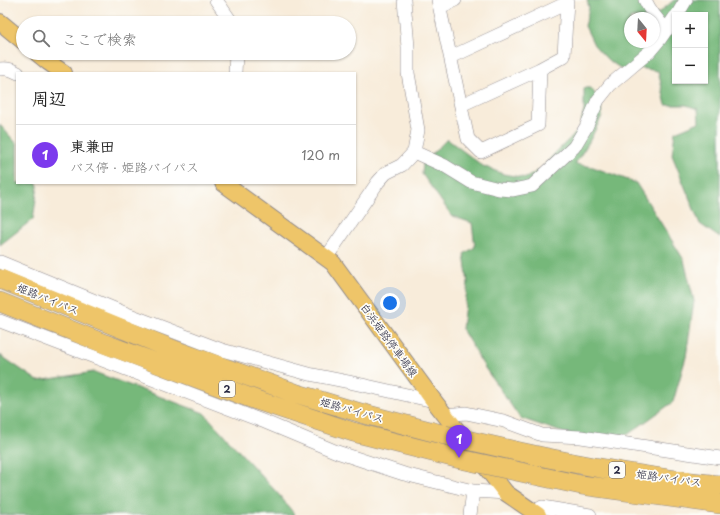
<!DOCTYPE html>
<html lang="ja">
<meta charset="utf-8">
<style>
:root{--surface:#fff;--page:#f6f6f6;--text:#222;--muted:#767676;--line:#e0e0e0;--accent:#7c3aed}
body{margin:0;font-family:"Playpen Sans","Klee One",sans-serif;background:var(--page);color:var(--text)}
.controls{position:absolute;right:12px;top:12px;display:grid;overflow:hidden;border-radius:0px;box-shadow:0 1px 3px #0004}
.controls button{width:36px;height:36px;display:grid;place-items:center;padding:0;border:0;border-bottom:1px solid var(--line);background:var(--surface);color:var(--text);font:20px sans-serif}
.compass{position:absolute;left:624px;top:12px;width:36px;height:36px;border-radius:50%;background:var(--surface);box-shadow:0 1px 3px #0004;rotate:162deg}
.you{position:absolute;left:390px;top:303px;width:14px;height:14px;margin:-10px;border:3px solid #fff;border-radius:50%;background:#1a73e8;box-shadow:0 0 0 6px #1a73e833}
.badge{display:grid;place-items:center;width:26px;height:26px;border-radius:50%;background:var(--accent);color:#fff;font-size:13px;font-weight:700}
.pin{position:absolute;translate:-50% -33px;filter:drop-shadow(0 1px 2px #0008)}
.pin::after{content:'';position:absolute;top:21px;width:14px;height:12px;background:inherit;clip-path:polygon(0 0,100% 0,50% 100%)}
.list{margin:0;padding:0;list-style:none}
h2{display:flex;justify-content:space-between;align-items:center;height:52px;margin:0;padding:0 16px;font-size:17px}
h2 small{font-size:13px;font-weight:400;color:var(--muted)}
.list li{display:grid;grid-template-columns:26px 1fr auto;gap:12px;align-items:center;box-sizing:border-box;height:60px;padding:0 16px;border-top:1px solid var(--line)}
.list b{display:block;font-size:15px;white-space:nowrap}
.list p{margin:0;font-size:13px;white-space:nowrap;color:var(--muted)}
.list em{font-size:13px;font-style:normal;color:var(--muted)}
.icon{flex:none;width:22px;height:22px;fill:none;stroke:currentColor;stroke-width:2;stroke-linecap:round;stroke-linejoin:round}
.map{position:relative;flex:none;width:720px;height:515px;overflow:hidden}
.search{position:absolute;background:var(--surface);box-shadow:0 1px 3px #0004;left:16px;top:16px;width:340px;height:44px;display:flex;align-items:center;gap:10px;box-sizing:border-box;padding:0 14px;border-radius:22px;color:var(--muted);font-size:15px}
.panel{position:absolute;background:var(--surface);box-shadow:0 1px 3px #0004;left:16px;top:72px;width:340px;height:112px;border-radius:0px}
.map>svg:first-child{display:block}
</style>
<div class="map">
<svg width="720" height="515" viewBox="0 0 720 515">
<rect width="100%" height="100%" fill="#fdfcf7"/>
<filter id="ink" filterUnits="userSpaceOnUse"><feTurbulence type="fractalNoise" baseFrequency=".025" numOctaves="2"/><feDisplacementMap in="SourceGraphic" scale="8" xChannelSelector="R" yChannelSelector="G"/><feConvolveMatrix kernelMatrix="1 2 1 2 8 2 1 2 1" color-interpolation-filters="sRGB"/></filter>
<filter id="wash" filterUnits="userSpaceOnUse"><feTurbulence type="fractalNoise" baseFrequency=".012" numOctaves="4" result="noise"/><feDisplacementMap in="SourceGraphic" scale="16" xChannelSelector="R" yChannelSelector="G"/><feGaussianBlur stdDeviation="0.9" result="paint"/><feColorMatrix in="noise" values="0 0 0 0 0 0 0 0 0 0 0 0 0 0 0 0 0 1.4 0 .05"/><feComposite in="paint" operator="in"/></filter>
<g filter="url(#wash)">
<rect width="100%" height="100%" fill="#f8ecda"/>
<path fill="#76b87a" stroke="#4c6d5a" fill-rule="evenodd" d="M 587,0 L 642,0 L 649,16 L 660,12 L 674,0 L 720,0 L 720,238 L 700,224 L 672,155 L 675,132 L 699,122 L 698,109 L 686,105 L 666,105 L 658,71 L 640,68 L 631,75 L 608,60 L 594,45 L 585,26 L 589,8 ZM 675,15 L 705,15 L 705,81 L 675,81 ZM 630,18 L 654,18 L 654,42 L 630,42 Z
M 584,88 L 591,88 L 601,103 L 602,116 L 589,142 L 575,164 L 593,167 L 636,183 L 684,260 L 694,301 L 686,357 L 673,402 L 630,433 L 612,437 L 570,435 L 520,418 L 485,368 L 462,329 L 464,312 L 468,283 L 464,254 L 475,247 L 472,223 L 452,216 L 422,174 L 423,163 L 447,139 L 483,166 L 503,174 L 526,178 L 541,169 L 557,151 L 579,130 L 584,110 Z
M 0,125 L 17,144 L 17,183 L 37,183 L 38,186 L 33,219 L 0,245 Z
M 0,355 L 38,381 L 94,372 L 204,413 L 280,496 L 295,515 L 0,515 Z"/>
</g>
<g filter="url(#ink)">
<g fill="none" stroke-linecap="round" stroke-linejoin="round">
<g stroke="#8d878a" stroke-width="14">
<path id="minor" d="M 216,0 L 232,23
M 438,0 L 468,139 L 481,152 L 538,125 L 540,69 L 564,56 L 567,0
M 645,0 C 650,11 658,21 667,30
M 440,7 L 455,0
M 677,15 L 686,0
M 451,57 L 567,3
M 0,69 C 6,68 13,70 18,73
M 235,73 L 236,53
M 461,105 L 540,69
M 414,152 L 445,166 L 471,182 L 499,189 L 513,190 L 532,186 L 574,147 L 586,127 L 598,100 L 610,85 L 649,52 L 660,39 L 675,17
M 326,258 L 378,182 L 386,173 L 402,165 L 414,152 L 418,130 L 408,73 L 408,47 L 404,0
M 0,262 L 122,312 L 222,350 L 309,374 L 349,382 L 434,401
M 0,321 L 265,422 L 337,452 L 404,474 L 473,491 L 506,493
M 445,415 L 466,413 L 504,421 L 542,435 L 581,437 L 720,458
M 535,513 L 542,507 L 590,515
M 470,515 L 473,491"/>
</g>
<g stroke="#8d878a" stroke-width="18">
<path id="major" d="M 0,22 L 23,41
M 37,53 L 48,62 L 64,73
M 223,183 L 333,263 L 434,401 L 506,493 L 538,515"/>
</g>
<g stroke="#8d878a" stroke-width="20">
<path id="highway" d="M 0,279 L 177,351 L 295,393 L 361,413 L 445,435
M 0,302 L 105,344 L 256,400 L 353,432 L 460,459
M 516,451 C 583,466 651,478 720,485
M 534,475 L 581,485 L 720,504"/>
</g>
<use href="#minor" stroke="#fff" stroke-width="13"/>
<use href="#major" stroke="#eec569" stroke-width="16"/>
<use href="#highway" stroke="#eec569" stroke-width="19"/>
<g stroke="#8d878a" stroke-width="20" stroke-linecap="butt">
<path id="highway-bridge" d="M 445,435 L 516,451
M 460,459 L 534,475"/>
</g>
<use href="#highway-bridge" stroke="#eec569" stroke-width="19"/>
</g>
</g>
<g text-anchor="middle" stroke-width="3.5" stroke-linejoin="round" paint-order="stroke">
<g fill="#fdfcf7" stroke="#646373" stroke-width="1">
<rect x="219" y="381" width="16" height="16" rx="3"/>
<rect x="609" y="462" width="16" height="16" rx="3"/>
</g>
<g font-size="10" font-weight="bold" fill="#22223b">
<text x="227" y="393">2</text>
<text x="617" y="474">2</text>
</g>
<g font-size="11" fill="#22223b" stroke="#fdfcf7">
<text transform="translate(48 299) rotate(22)" y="4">姫路バイパス</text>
<text transform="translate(389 340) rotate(54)" y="4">白浜姫路停車場線</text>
<text transform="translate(352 410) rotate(16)" y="4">姫路バイパス</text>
<text transform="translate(669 478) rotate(8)" y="4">姫路バイパス</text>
</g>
</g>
</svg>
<div class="controls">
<button>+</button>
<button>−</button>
</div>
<svg class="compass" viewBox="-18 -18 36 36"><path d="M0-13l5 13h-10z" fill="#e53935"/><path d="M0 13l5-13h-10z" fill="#767676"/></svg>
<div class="you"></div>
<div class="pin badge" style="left:459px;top:458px">1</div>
<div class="search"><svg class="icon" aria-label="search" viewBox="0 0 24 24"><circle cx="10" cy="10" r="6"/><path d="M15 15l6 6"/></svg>ここで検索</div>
<section class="panel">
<h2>周辺<small></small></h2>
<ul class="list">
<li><span class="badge">1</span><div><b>東兼田</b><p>バス停 · 姫路バイパス</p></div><em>120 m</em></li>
</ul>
</section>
</div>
